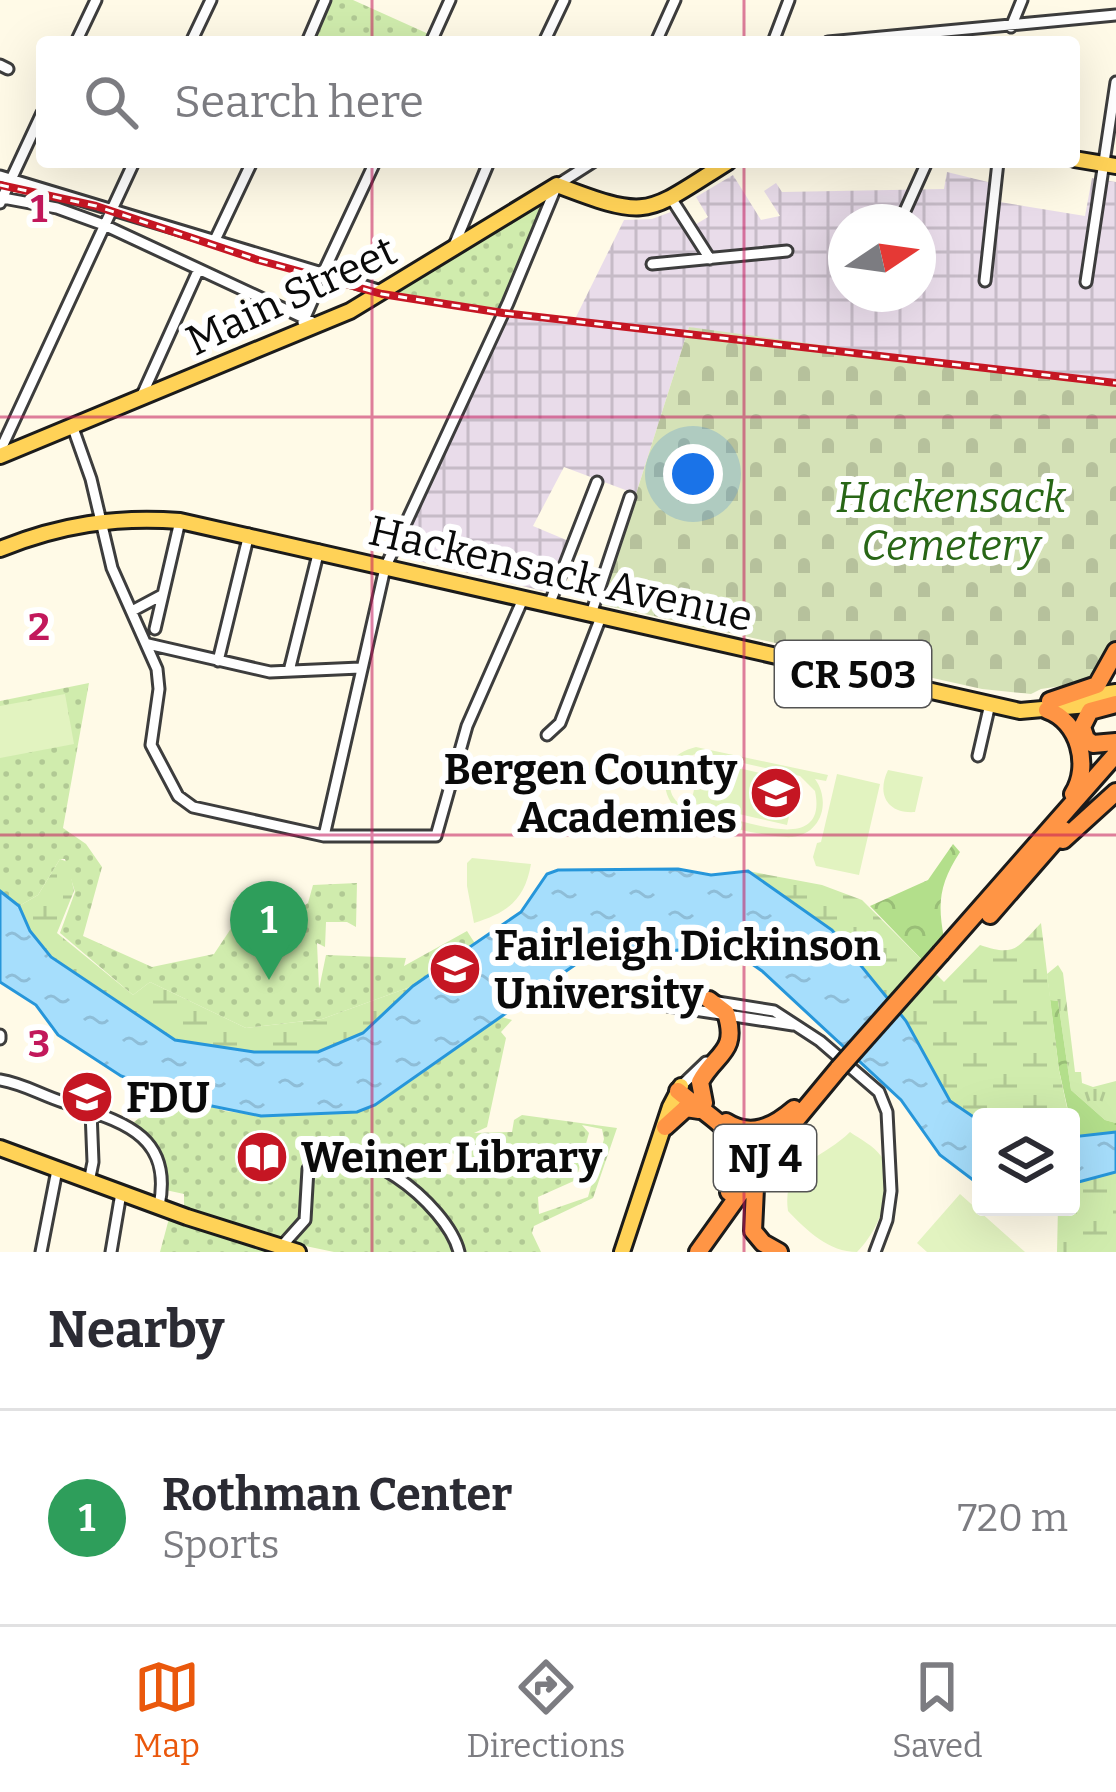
<!DOCTYPE html>
<style>
:root{--surface:#fff;--page:#f2f2f3;--text:#2b2b33;--muted:#7c7c81;--line:#e1e1e2;--accent:#ea580c}
body{margin:0;font-family:Bitter,serif;background:var(--page);color:var(--text)}
.controls{position:absolute;right:36px;bottom:36px;display:grid;overflow:hidden;border-radius:12px;box-shadow:0 12px 48px #0002}
.controls button{width:108px;height:108px;display:grid;place-items:center;padding:0;border:0;border-bottom:3px solid var(--line);background:var(--surface);color:var(--text);font:60px sans-serif}
.compass{position:absolute;left:828px;top:204px;width:108px;height:108px;border-radius:50%;background:var(--surface);box-shadow:0 12px 48px #0002;rotate:77deg}
.you{position:absolute;left:693px;top:474px;width:42px;height:42px;margin:-30px;border:9px solid #fff;border-radius:50%;background:#1a73e8;box-shadow:0 0 0 18px #1a73e833}
.badge{display:grid;place-items:center;width:78px;height:78px;border-radius:50%;background:var(--accent);color:#fff;font-size:39px;font-weight:700}
.pin{position:absolute;translate:-50% -99px;filter:drop-shadow(0 3px 6px #0008)}
.pin::after{content:'';position:absolute;top:63px;width:42px;height:36px;background:inherit;clip-path:polygon(0 0,100% 0,50% 100%)}
.list{margin:0;padding:0;list-style:none}
h2{display:flex;justify-content:space-between;align-items:center;height:156px;margin:0;padding:0 48px;font-size:51px}
h2 small{font-size:39px;font-weight:400;color:var(--muted)}
.list li{display:grid;grid-template-columns:78px 1fr auto;gap:36px;align-items:center;box-sizing:border-box;height:216px;padding:0 48px;border-top:3px solid var(--line)}
.list b{display:block;font-size:45px;white-space:nowrap}
.list p{margin:0;font-size:39px;white-space:nowrap;color:var(--muted)}
.list em{font-size:39px;font-style:normal;color:var(--muted)}
.icon{flex:none;width:66px;height:66px;fill:none;stroke:currentColor;stroke-width:2;stroke-linecap:round;stroke-linejoin:round}
.map{position:relative;flex:none;width:1116px;height:1252px;overflow:hidden}
.search{position:absolute;background:var(--surface);box-shadow:0 12px 48px #0002;left:36px;right:36px;top:36px;height:132px;display:flex;align-items:center;gap:30px;box-sizing:border-box;padding:0 42px;border-radius:12px;color:var(--muted);font-size:45px}
.sheet{height:372px;background:var(--surface)}
nav{display:flex;justify-content:space-around;align-items:center;box-sizing:border-box;height:168px;border-top:3px solid var(--line);background:var(--surface);font-size:33px;color:var(--muted)}
nav a{display:grid;justify-items:center;gap:6px}
nav .on{color:var(--accent)}
.map>svg:first-child{display:block}
</style>
<div class="map">
<svg width="1116" height="1252" viewBox="0 0 1116 1252">
<defs>
<pattern id="industrial-grid" width="8" height="8" patternUnits="userSpaceOnUse" patternTransform="scale(3)"><rect width="8" height="8" fill="#e9dcea"/><path d="M0 4h8M4 0v8" fill="none" stroke="#c6bbc7"/></pattern>
<pattern id="grass-tufts" width="24" height="20" patternUnits="userSpaceOnUse" patternTransform="scale(3)"><rect width="24" height="20" fill="#d0ecad"/><path d="M3 7l-1-3M5 7V3M7 7l1-3M15 17l-1-3M17 17v-4M19 17l1-3" fill="none" stroke="#b1c994"/></pattern>
<pattern id="forest-crowns" width="20" height="18" patternUnits="userSpaceOnUse" patternTransform="scale(3)"><rect width="20" height="18" fill="#b3df8b"/><path d="M2 6a3 3 0 1 1 6 0M12 15a3 3 0 1 1 6 0" fill="none" stroke="#99be77"/></pattern>
<pattern id="wetland-marsh" width="20" height="14" patternUnits="userSpaceOnUse" patternTransform="scale(3)"><rect width="20" height="14" fill="#d0ecad"/><path d="M1 5h8M5 5V1M11 12h8M15 12V8" fill="none" stroke="#b1c994"/></pattern>
<pattern id="cemetery-stones" width="16" height="16" patternUnits="userSpaceOnUse" patternTransform="scale(3)"><rect width="16" height="16" fill="#d5e2b7"/><path d="M2 7V4a2 2 0 0 1 4 0v3zM10 15v-3a2 2 0 0 1 4 0v3z" fill="#b6c19c"/></pattern>
<pattern id="park-dots" width="8" height="8" patternUnits="userSpaceOnUse" patternTransform="scale(3)"><rect width="8" height="8" fill="#d0ecad"/><path d="M2 2h.1M6 6h.1" fill="none" stroke="#b1c994" stroke-width="1.8" stroke-linecap="round"/></pattern>
<pattern id="water-ripples" width="26" height="14" patternUnits="userSpaceOnUse" patternTransform="scale(3)"><rect width="26" height="14" fill="#a6defc"/><path d="M2 4q2-2 4 0t4 0M15 11q2-2 4 0t4 0" fill="none" stroke="#8ebdd7"/></pattern>
</defs>
<rect width="100%" height="100%" fill="#fffae7"/>
<path fill="url(#industrial-grid)" fill-rule="evenodd" d="M 947,172 L 996,184 L 994,201 L 1085,216 L 1092,178 L 1116,182 L 1116,381 L 729,337 L 689,327 L 636,494 L 564,467 L 533,526 L 571,542 L 551,593 L 394,555 L 501,317 L 575,319 L 624,220 L 652,219 L 676,210 L 688,229 L 708,217 L 696,197 L 733,175 L 761,220 L 780,216 L 764,191 L 776,183 L 782,192 L 944,189 ZM 846,222 L 918,222 L 918,294 L 846,294 Z"/>
<path fill="url(#grass-tufts)" d="M 1058,965 L 1063,973 L 1075,1072 L 1081,1072 L 1082,1083 L 1093,1087 L 1116,1081 L 1116,1123 L 1105,1120 L 1071,1090 L 1058,1001 L 1050,1000 L 1047,974 Z"/>
<path fill="url(#forest-crowns)" d="M 953,844 L 960,852 C 940,883 937,902 944,938 L 925,963 L 870,906 L 928,880 Z
M 1050,1000 L 1058,1001 L 1071,1090 L 1105,1120 L 1116,1123 L 1116,1132 L 1074,1137 L 1059,1070 Z"/>
<path fill="url(#wetland-marsh)" d="M 60,859 L 68,862 L 74,891 L 57,933 L 133,995 L 150,982 L 246,1028 L 322,1019 L 413,986 L 363,1033 L 319,1052 L 254,1052 L 175,1040 L 51,957 L 30,931 L 19,906 L 38,895 Z
M 748,871 L 822,885 L 862,900 L 944,982 L 980,945 C 1015,957 1017,948 1041,923 L 1059,1070 L 1069,1117 L 981,1117 L 981,1122 L 950,1101 L 906,1021 L 832,930 Z
M 1116,1172 L 1116,1252 L 1057,1252 L 1058,1207 L 1071,1207 L 1071,1184 Z"/>
<path fill="url(#cemetery-stones)" d="M 689,327 L 1116,385 L 1116,641 L 1096,681 L 1041,689 L 1031,694 L 982,689 L 595,603 L 636,494 Z"/>
<path fill="url(#park-dots)" fill-rule="evenodd" d="M 323,0 L 353,0 L 433,36 L 431,42 L 306,42 Z
M 557,185 L 505,309 L 382,294 Z
M 89,683 L 63,828 L 86,844 L 102,867 L 83,936 L 152,967 L 214,954 L 240,915 L 233,901 L 238,898 L 293,913 L 308,903 L 313,885 L 357,883 L 356,927 L 347,922 L 326,922 L 325,947 L 317,943 L 319,989 L 326,955 L 406,958 L 404,966 L 467,931 L 476,945 L 413,986 L 322,1019 L 246,1028 L 150,982 L 133,995 L 60,933 L 75,892 L 65,859 L 60,859 L 38,895 L 19,906 L 0,891 L 0,701 Z
M 502,1017 L 512,1020 L 501,1032 L 506,1038 L 487,1127 L 474,1133 L 512,1132 L 514,1120 L 522,1115 L 617,1128 L 593,1198 L 534,1226 L 532,1233 L 541,1252 L 334,1252 L 296,1244 L 184,1209 L 184,1194 L 161,1189 L 157,1158 L 130,1125 L 163,1100 L 174,1101 L 174,1095 L 225,1111 L 261,1116 L 357,1112 L 397,1091 ZM 582,1125 L 602,1129 L 604,1139 L 588,1197 L 539,1214 L 538,1197 L 576,1180 L 589,1133 ZM 489,1142 L 503,1146 L 497,1168 L 491,1172 L 470,1166 L 466,1179 L 436,1171 L 437,1153 L 443,1150 L 483,1164 Z
M 171,1211 L 298,1252 L 160,1252 Z"/>
<path fill="#e2f3c0" fill-rule="evenodd" d="M 65,694 L 74,744 L 0,758 L 0,706 Z
M 696,747 L 828,775 L 826,781 L 815,779 C 831,801 822,834 792,837 C 774,839 694,821 680,811 C 669,804 664,791 665,778 C 666,760 680,751 696,747 ZM 699,753 L 800,776 L 815,791 C 827,849 762,826 732,819 C 717,816 699,814 686,808 C 656,793 673,759 699,753 Z
M 701,759 L 797,782 L 787,825 L 691,803 Z
M 888,770 L 923,777 L 915,812 C 888,814 876,795 888,770 Z
M 837,774 L 880,784 L 859,875 L 816,866 L 813,857 L 817,843 L 821,842 Z
M 472,858 L 531,864 C 525,899 508,913 474,923 L 467,886 L 467,863 Z
M 850,1132 C 860,1139 874,1146 881,1156 C 899,1183 878,1232 857,1252 C 829,1252 807,1231 788,1211 C 781,1164 823,1159 850,1132 Z
M 960,1194 L 1025,1252 L 927,1252 L 917,1243 Z"/>
<path fill="url(#water-ripples)" stroke="#2696da" stroke-width="3" d="M 678,869 L 711,875 L 748,871 L 832,930 L 906,1021 L 950,1101 L 981,1122 L 981,1186 L 940,1155 L 901,1100 L 762,971 L 752,964 L 678,950 L 579,962 L 375,1105 L 357,1112 L 261,1116 L 197,1103 L 121,1076 L 58,1035 L 36,1005 L 0,982 L 0,891 L 19,906 L 30,931 L 51,957 L 175,1040 L 254,1052 L 318,1052 L 363,1033 L 413,986 L 521,912 L 547,874 L 558,870 Z
M 1116,1132 L 1116,1172 L 1071,1184 L 1071,1137 Z"/>
<g fill="none" stroke-linecap="round" stroke-linejoin="round">
<g stroke="#3d3d3d" stroke-width="15">
<path id="minor" d="M 1011,27 L 1022,0
M 76,42 L 96,0
M 191,42 L 211,0
M 307,42 L 325,0
M 431,42 L 450,0
M 544,42 L 564,0
M 656,42 L 675,0
M 773,42 L 789,0
M 828,42 L 1116,15
M 0,65 L 8,69
M 0,176 L 385,292
M 3,198 L 57,208 L 104,225 L 319,325
M 671,198 L 710,259
M 0,203 L 42,113
M 900,222 L 927,162
M 215,240 L 252,162
M 453,248 L 489,162
M 652,264 L 787,251
M 323,273 L 375,162
M 985,281 L 998,162
M 1086,282 L 1116,82
M 303,322 L 318,288
M 142,395 L 198,271
M 73,428 L 91,479 L 112,568 L 157,669 L 159,689 L 151,745 L 178,796 L 193,807 L 324,836 L 436,836 L 467,726 L 523,599
M 0,451 L 134,162
M 549,605 L 597,482
M 132,611 L 162,595
M 591,614 L 630,497
M 155,629 L 180,521
M 148,644 L 270,672 L 360,668
M 218,661 L 249,534
M 289,671 L 319,550
M 547,735 L 560,723 L 601,617
M 978,756 L 990,704
M 324,836 L 385,568 L 508,303 L 557,185 L 593,162
M 668,1006 L 671,997 L 680,996 L 774,1011 L 820,1041 L 879,1092 L 887,1112 L 891,1191 L 887,1220 L 875,1252
M 668,1006 L 793,1025
M 0,1035 L 0,1039
M 0,1080 C 24,1084 41,1095 63,1102 C 118,1121 174,1132 159,1206
M 681,1086 L 706,1062
M 89,1182 L 93,1162 L 91,1111
M 280,1248 L 305,1220 L 308,1169 C 352,1125 448,1206 459,1252
M 41,1252 L 57,1170
M 111,1252 L 121,1193"/>
</g>
<g stroke="#1b1b1b" stroke-width="20">
<path id="major" d="M 1074,159 L 1116,166
M 0,456 L 350,311 L 557,185 C 651,221 645,214 728,162
M 0,549 C 59,525 116,516 180,521 L 1020,711 L 1099,704
M 1083,697 L 1116,692
M 0,1148 L 187,1217 L 298,1252
M 622,1252 L 670,1107 L 681,1086"/>
</g>
<g stroke="#1b1b1b" stroke-width="22">
<path id="highway" d="M 1050,701 L 1097,685 L 1116,651
M 1116,704 L 1090,711 L 1082,727 L 1086,739 L 1093,744 L 1116,742
M 1047,710 C 1079,721 1091,766 1073,794
M 1063,840 L 1116,792
M 990,915 L 1064,830
M 941,953 L 1116,754
M 678,1091 C 717,1124 757,1137 729,1192
M 704,1103 L 700,1082 C 715,1053 739,1053 726,1013 L 709,1000
M 726,1122 C 751,1138 773,1127 794,1109
M 665,1127 L 686,1108 L 699,1110
M 755,1188 L 753,1231 L 763,1243 L 779,1252
M 698,1252 L 771,1150 L 839,1068"/>
</g>
<use href="#minor" stroke="#fff" stroke-width="9"/>
<use href="#major" stroke="#ffd257" stroke-width="14"/>
<use href="#highway" stroke="#ff9545" stroke-width="16"/>
<g stroke="#c51623" stroke-width="8">
<path id="rail" d="M 0,185 L 96,206 L 258,260 L 382,294 L 503,313 L 1116,383"/>
</g>
<use href="#rail" stroke="#fff" stroke-width="3" stroke-dasharray="9" stroke-linecap="butt"/>
<g stroke="#1b1b1b" stroke-width="22" stroke-linecap="butt">
<path id="highway-bridge" d="M 839,1068 L 941,953"/>
</g>
<use href="#highway-bridge" stroke="#ff9545" stroke-width="16"/>
</g>
<path fill="none" stroke="#c2185b" stroke-width="3" stroke-opacity="0.55" d="M 372,0 L 372,42M 744,0 L 744,42M 372,162 L 372,1252M 744,162 L 744,1252M 0,417 L 1116,417M 0,835 L 1116,835"/>
<defs>
<g id="school-disc" transform="scale(2.7)"><circle r="9.5" fill="#c51623" stroke="#fff"/><path d="M0-5L7-2L0 1L-7-2ZM-4 1L0 2.5L4 1V4Q0 6-4 4Z" fill="#fff"/></g>
<g id="university-disc" transform="scale(2.7)"><circle r="9.5" fill="#c51623" stroke="#fff"/><path d="M0-5L7-2L0 1L-7-2ZM-4 1L0 2.5L4 1V4Q0 6-4 4Z" fill="#fff"/></g>
<g id="library-disc" transform="scale(2.7)"><circle r="9.5" fill="#c51623" stroke="#fff"/><path d="M-6-4Q-3-5.5-.7-3.5V5Q-3 3-6 4ZM6-4Q3-5.5 .7-3.5V5Q3 3 6 4Z" fill="#fff"/></g>
</defs>
<g fill-rule="evenodd">
<use href="#school-disc" x="776" y="793"/>
<use href="#university-disc" x="455" y="969"/>
<use href="#university-disc" x="87" y="1097"/>
<use href="#library-disc" x="262" y="1157"/>
</g>
<g text-anchor="middle" stroke-width="12" stroke-linejoin="round" paint-order="stroke">
<g fill="#fff" stroke="#545454" stroke-width="3">
<rect x="775" y="641" width="156" height="66" rx="9"/>
<rect x="714" y="1125" width="102" height="66" rx="9"/>
</g>
<g font-size="39" font-weight="bold" fill="#0a0a0a">
<text x="853" y="688">CR 503</text>
<text x="765" y="1172">NJ 4</text>
</g>
<g font-size="42" fill="#0a0a0a" stroke="#fff">
<text transform="translate(291 295) rotate(-25)" y="15">Main Street</text>
<text transform="translate(561 573) rotate(13)" y="15">Hackensack Avenue</text>
</g>
<g font-size="42" font-style="italic" fill="#286616" stroke="#fff">
<text x="951" y="512">Hackensack<tspan x="951" dy="48">Cemetery</tspan></text>
</g>
<g font-size="42" font-weight="bold" fill="#0a0a0a" stroke="#fff" text-anchor="start">
<text x="737" y="784" text-anchor="end">Bergen County<tspan x="737" dy="48">Academies</tspan></text>
<text x="494" y="960">Fairleigh Dickinson<tspan x="494" dy="48">University</tspan></text>
<text x="126" y="1112">FDU</text>
<text x="301" y="1172">Weiner Library</text>
</g>
</g>
<g font-size="39" text-anchor="middle" font-weight="bold" fill="#c2185b" stroke="#fff" stroke-width="12" stroke-linejoin="round" paint-order="stroke">
<text x="39" y="222">1</text>
<text x="39" y="640">2</text>
<text x="39" y="1057">3</text>
</g>
</svg>
<div class="controls">
<button><svg class="icon" aria-label="layers" viewBox="0 0 24 24"><path d="M12 4l9 5-9 5-9-5zM3 14l9 5 9-5"/></svg></button>
</div>
<svg class="compass" viewBox="-18 -18 36 36"><path d="M0-13l5 13h-10z" fill="#e53935"/><path d="M0 13l5-13h-10z" fill="#7c7c81"/></svg>
<div class="you"></div>
<div class="pin badge" style="left:269px;top:980px;background:#2e9e5b">1</div>
<div class="search"><svg class="icon" aria-label="search" viewBox="0 0 24 24"><circle cx="10" cy="10" r="6"/><path d="M15 15l6 6"/></svg>Search here</div>
</div>
<section class="sheet">
<h2>Nearby<small></small></h2>
<ul class="list">
<li><span class="badge" style="background:#2e9e5b">1</span><div><b>Rothman Center</b><p>Sports</p></div><em>720 m</em></li>
</ul>
</section>
<nav>
<a class="on"><svg class="icon" aria-label="map" viewBox="0 0 24 24"><path d="M3 6l6-2 6 2 6-2v14l-6 2-6-2-6 2zM9 4v14M15 6v14"/></svg>Map</a>
<a><svg class="icon" aria-label="directions" viewBox="0 0 24 24"><path d="M12 3l9 9-9 9-9-9zM9 14v-3h6M13 9l2 2-2 2"/></svg>Directions</a>
<a><svg class="icon" aria-label="saved" viewBox="0 0 24 24"><path d="M7 4h10v16l-5-4-5 4z"/></svg>Saved</a>
</nav>
